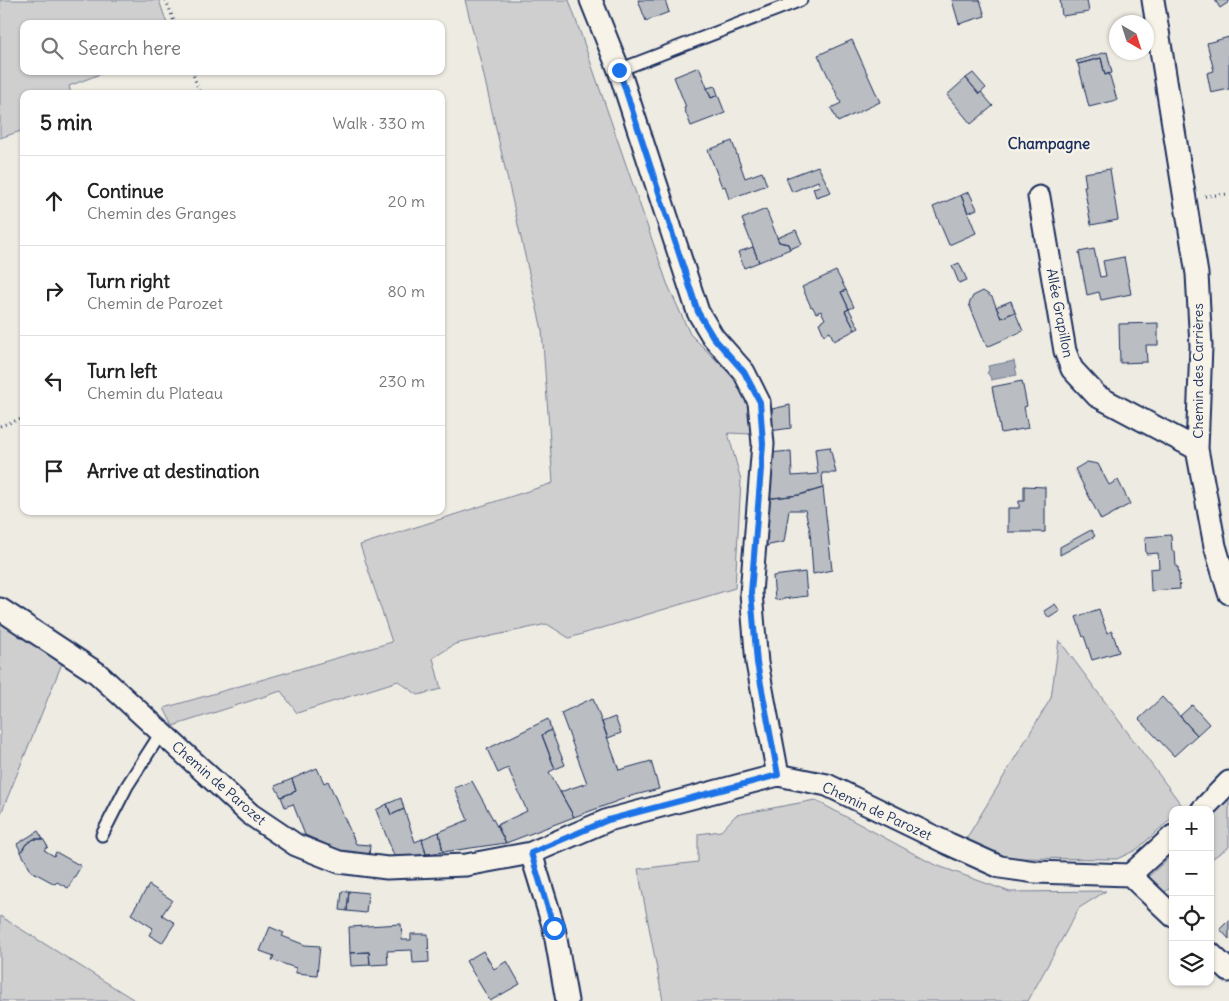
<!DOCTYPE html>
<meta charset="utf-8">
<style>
:root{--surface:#fff;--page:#f6f6f6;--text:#222;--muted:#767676;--line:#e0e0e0}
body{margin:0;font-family:Delius,sans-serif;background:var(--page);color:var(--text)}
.controls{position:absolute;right:15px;bottom:15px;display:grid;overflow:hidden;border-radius:10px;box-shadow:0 1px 4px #0004}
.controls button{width:45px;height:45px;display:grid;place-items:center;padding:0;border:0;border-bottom:1px solid var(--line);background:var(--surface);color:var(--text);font:25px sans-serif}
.compass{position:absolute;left:1109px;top:15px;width:45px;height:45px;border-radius:50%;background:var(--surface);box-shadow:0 1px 4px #0004;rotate:141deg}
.stop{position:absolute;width:15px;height:15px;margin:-11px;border:4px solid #1a73e8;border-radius:50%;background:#fff}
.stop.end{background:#1a73e8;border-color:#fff;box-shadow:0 1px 5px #0008}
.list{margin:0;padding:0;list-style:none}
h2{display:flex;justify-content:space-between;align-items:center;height:65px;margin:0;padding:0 20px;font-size:21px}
h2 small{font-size:16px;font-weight:400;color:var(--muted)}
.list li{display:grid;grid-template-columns:32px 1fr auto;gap:15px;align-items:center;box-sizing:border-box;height:90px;padding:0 20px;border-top:1px solid var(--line)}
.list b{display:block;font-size:19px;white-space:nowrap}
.list p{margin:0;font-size:16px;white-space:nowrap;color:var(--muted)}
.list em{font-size:16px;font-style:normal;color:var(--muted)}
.icon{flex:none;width:28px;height:28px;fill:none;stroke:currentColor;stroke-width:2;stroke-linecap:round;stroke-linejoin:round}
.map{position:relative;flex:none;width:1229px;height:1001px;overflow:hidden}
.search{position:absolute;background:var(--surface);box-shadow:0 1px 4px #0004;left:20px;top:20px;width:425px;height:55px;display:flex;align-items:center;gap:12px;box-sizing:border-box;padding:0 18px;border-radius:10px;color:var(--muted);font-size:19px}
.panel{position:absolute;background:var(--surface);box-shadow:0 1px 4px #0004;left:20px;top:90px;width:425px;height:425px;border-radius:10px}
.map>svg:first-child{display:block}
</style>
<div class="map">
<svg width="1229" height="1001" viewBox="0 0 1229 1001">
<rect width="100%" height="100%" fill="#eeebe2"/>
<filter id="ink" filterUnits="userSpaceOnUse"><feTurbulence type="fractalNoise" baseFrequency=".02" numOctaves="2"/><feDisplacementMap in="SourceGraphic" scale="10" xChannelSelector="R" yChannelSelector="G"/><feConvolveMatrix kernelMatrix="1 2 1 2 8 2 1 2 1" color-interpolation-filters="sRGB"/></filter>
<g filter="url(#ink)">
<path fill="#cfcfcf" stroke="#757f96" d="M 0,0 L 159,0 L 167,24 L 24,24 L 24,71 L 108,71 L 69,86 L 71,94 L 24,94 L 24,130 L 0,138 Z
M 465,0 L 569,0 L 667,283 L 690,334 L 746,390 L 751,434 L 728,433 L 741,480 L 735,588 L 569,638 L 547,624 L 455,644 L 433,658 L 441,689 L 418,695 L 398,681 L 297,713 L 281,691 L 173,726 L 164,708 L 392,642 L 360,545 L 553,483 L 542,330 L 481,63 Z
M 0,618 L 63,661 L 0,816 Z
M 1059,640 L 1183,807 L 1181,810 L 1173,810 L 1173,817 L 1136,850 L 1117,859 L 1010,858 L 965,841 L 1051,698 Z
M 1229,798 L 1229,847 L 1210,860 L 1210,817 Z
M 815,800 L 933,864 L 1010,892 L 1106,891 L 1079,908 L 1028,1001 L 663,1001 L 638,869 L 698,862 L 698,834 L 721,831 L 736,815 Z
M 1173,854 L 1173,886 L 1163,893 L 1149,876 Z
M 0,916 L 136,1001 L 0,1001 Z"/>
<path fill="#a6abb5" stroke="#6e7992" d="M 1014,361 L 1017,375 L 991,380 L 990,376 L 987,373 L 989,370 L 988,366 Z"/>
<path fill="#babdc2" stroke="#1b2f5e" d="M 638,0 L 665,0 L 669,12 L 646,21 Z
M 952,0 L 980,0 L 985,16 L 959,24 Z
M 1060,0 L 1087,0 L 1089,12 L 1062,16 Z
M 1215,0 L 1229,0 L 1229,2 L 1220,8 Z
M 1229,37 L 1229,89 L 1211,93 L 1207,73 L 1214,71 L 1207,43 Z
M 852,40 L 880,102 L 838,122 L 831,108 L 841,103 L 818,55 Z
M 1107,52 L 1112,73 L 1105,75 L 1101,58 L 1078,64 L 1076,61 Z
M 1101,58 L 1105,75 L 1109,73 L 1117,100 L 1089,107 L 1078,64 Z
M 699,67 L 711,98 L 718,95 L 725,113 L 691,126 L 684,108 L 686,107 L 674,77 Z
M 973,73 L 986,88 L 979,94 L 966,78 Z
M 966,78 L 979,94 L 981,92 L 993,106 L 971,124 L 947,95 Z
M 715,86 L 718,95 L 711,98 L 707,88 Z
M 732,141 L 745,178 L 762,172 L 767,185 L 729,199 L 725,186 L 722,187 L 708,150 Z
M 818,166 L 831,192 L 816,197 L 813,188 L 820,186 L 818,181 L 792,192 L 786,178 Z
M 1110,169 L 1118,220 L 1091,225 L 1084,186 L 1086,186 L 1084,173 Z
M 969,192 L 977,209 L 968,213 L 961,195 Z
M 961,195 L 976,233 L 949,245 L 933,207 Z
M 766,209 L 779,242 L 788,244 L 790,249 L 759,262 L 742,219 Z
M 796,230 L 802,244 L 790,249 L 788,244 L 779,242 L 777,238 Z
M 753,247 L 759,262 L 744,268 L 738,252 Z
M 1094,249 L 1100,277 L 1106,276 L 1103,261 L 1124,257 L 1131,294 L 1101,300 L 1099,292 L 1087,295 L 1079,252 Z
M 959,263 L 967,280 L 959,283 L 952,266 Z
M 836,271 L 846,290 L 841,292 L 849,309 L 845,311 L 855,330 L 834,341 L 830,332 L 824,335 L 819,323 L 825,319 L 821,311 L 816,313 L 812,306 L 811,307 L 802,287 Z
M 846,290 L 854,307 L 849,309 L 841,292 Z
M 983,291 L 992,297 L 1001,318 L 1015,312 L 1023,331 L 987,347 L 969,304 L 973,296 Z
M 1011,301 L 1015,312 L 1001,318 L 996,307 Z
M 849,309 L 859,328 L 855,330 L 845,311 Z
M 1158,323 L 1158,345 L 1146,345 L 1147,362 L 1120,363 L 1119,324 Z
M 1022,381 L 1027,406 L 1024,407 L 1028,428 L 1001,433 L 992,387 Z
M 790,405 L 791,428 L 770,431 L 772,409 Z
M 830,447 L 836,473 L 822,473 L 823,488 L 799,495 L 764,499 L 768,453 L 791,451 L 792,476 L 818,474 L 815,449 Z
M 1087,462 L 1098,464 L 1109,485 L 1118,480 L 1130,504 L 1101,520 L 1075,469 Z
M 1024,486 L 1045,487 L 1045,532 L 1008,532 L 1008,508 L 1019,508 L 1019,501 L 1024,501 Z
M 823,488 L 832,570 L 813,574 L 810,531 L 805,510 L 789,510 L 784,542 L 760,547 L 764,499 L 799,495 Z
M 1091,530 L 1095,536 L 1060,555 L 1060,547 Z
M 1171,535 L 1172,551 L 1175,551 L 1176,567 L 1178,567 L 1180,589 L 1151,591 L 1150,569 L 1159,568 L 1158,553 L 1146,554 L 1145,537 Z
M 805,572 L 807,596 L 775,600 L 773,576 Z
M 1055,604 L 1060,611 L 1049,618 L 1044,611 Z
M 1099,609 L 1107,633 L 1112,631 L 1119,652 L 1092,660 L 1084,636 L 1083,637 L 1076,617 Z
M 1162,697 L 1197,735 L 1174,756 L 1139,719 Z
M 593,698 L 619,770 L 651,761 L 659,789 L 631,796 L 574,817 L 560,792 L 587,783 L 561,713 Z
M 1192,705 L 1209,724 L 1197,735 L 1180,716 Z
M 615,717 L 621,733 L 608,738 L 602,722 Z
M 548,719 L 551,730 L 542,735 L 555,769 L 549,772 L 574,817 L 506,843 L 497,825 L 527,811 L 508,768 L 498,773 L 487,749 Z
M 551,730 L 565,765 L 555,769 L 542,735 Z
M 317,768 L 324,783 L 328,781 L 356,844 L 370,845 L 369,856 L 341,851 L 305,835 L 293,804 L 285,807 L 281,797 L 296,791 L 292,779 Z
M 292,779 L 296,791 L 281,797 L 275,786 Z
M 472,781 L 506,843 L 443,852 L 439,832 L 468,820 L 454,788 Z
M 401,798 L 404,809 L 391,815 L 387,804 Z
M 387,804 L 391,815 L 404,809 L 415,842 L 422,839 L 426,854 L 403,858 L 395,858 L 376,810 Z
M 38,831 L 43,839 L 34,839 L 26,844 L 21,852 L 17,844 Z
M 439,832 L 443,852 L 426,854 L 422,839 Z
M 34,839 L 43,839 L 48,847 L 44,850 L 54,856 L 56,852 L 81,866 L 68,888 L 57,882 L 55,884 L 31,871 L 21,852 L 26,844 Z
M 149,885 L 172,900 L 162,915 L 175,923 L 162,943 L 149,935 L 153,928 L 131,914 Z
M 342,891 L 349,891 L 347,911 L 340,910 Z
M 349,891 L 368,893 L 366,913 L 347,911 Z
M 1229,920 L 1229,939 L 1220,929 Z
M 401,924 L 402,940 L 411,940 L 411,934 L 428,934 L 429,962 L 413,963 L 412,950 L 387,951 L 388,964 L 370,965 L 369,952 L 350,953 L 349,927 Z
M 270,927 L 284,933 L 282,936 L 305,945 L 320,946 L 317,975 L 296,973 L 296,968 L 272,960 L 274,956 L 260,951 Z
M 483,951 L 494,969 L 507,961 L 520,984 L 490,1001 L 466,961 Z
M 369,952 L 370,965 L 351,966 L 350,953 Z"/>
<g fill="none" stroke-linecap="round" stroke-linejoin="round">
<g stroke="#1b2f5e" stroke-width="15">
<path id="lane" d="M 619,70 L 801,0
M 102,835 L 127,786 L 161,733"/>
</g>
<g stroke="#1b2f5e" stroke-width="25">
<path id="street" d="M 591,0 L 619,70 L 698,312 L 713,337 L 744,372 L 759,402 L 763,444 L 751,593 L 757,663 L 778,775
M 1153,0 L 1197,274 L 1201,346 L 1197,449 L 1215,546 L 1229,593
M 1039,197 L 1065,351 L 1072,369 L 1097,396 L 1197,449
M 0,609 L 97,673 L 250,814 L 296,845 L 339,862 L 387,868 L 466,865 L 531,853 L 608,820 L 778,775 L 827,785 L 949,844 L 1000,867 L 1035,872 L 1130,875 L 1173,916
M 1202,810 L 1229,782
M 531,853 L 554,928 L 567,1001
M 1130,875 L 1173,836
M 1210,953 L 1229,971"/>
</g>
<path stroke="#1b2f5e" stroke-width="3" stroke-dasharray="1 4" stroke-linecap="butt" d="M 166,0 L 175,24
M 192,71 L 200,94
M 1205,196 L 1229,194
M 0,426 L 24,418"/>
<use href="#lane" stroke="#f7f3e8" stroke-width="11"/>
<use href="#street" stroke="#f7f3e8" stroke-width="21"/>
</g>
</g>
<g fill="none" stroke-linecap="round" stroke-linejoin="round" filter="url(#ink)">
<path stroke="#1a73e8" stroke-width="6" d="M 554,928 L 531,853 L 608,820 L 778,775 L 757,663 L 751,593 L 763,444 L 760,402 L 744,372 L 713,337 L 698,312 L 619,70"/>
</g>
<g text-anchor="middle" stroke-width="4.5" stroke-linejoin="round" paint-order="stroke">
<g font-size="14" fill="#1b2f5e" stroke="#f7f3e8">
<text transform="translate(1060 313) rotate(79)" y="5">Allée Grapillon</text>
<text transform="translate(1198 371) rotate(-90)" y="5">Chemin des Carrières</text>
<text transform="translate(219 783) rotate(41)" y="5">Chemin de Parozet</text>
<text transform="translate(877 811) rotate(25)" y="5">Chemin de Parozet</text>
</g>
<g font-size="15" font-weight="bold" fill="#1b2f5e" stroke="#f7f3e8">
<text x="1049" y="149">Champagne</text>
</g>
</g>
</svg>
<div class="controls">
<button>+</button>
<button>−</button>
<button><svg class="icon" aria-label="locate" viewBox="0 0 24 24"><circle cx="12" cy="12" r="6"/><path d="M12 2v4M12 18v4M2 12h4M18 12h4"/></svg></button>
<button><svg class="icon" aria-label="layers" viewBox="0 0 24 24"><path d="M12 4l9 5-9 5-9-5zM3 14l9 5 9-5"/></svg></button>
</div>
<svg class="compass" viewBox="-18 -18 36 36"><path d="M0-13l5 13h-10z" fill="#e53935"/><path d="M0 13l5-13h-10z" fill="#767676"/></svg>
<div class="stop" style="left:554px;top:928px"></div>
<div class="stop end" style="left:619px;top:70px"></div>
<div class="search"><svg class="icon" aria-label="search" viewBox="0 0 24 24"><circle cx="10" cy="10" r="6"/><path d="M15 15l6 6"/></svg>Search here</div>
<section class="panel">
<h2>5 min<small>Walk · 330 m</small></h2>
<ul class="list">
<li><svg class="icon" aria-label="ahead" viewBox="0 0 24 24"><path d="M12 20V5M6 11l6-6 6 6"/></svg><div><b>Continue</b><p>Chemin des Granges</p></div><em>20 m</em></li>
<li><svg class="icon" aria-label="right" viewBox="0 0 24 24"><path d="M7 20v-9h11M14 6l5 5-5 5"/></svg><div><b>Turn right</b><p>Chemin de Parozet</p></div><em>80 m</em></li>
<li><svg class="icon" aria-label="left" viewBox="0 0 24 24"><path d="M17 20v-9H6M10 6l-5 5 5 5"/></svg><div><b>Turn left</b><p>Chemin du Plateau</p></div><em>230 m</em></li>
<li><svg class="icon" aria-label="arrive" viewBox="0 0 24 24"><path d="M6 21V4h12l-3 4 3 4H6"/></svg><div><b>Arrive at destination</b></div></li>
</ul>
</section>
</div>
